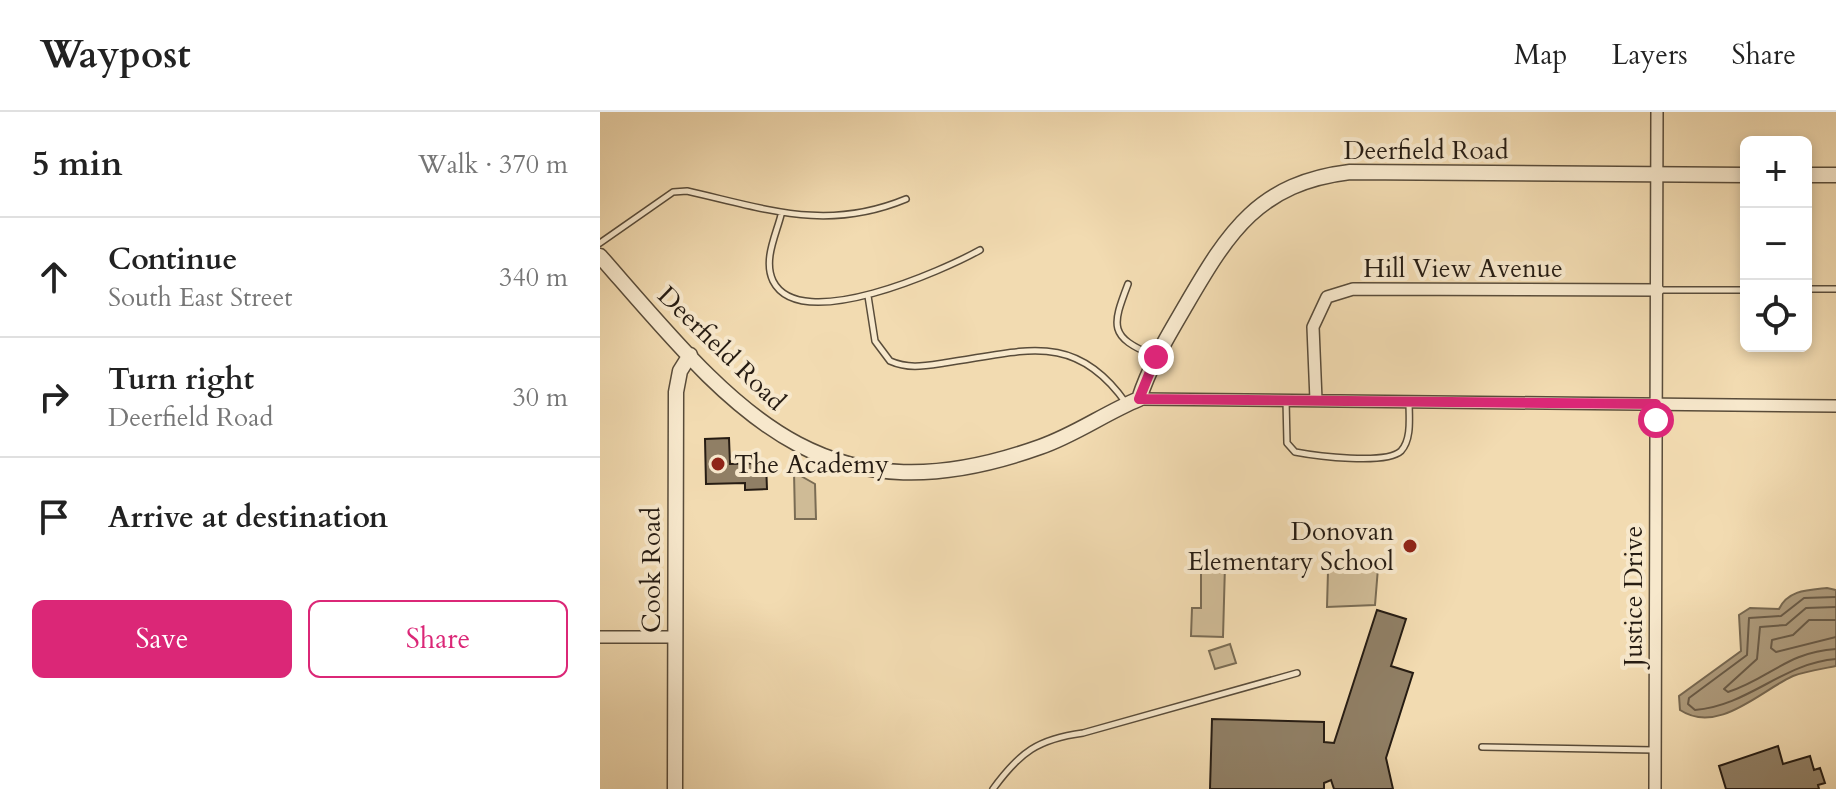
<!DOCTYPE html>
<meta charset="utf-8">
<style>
:root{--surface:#fff;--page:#f6f6f6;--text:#222;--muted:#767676;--line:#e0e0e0;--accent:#db2777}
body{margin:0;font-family:Cardo,serif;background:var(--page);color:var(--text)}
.controls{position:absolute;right:24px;top:24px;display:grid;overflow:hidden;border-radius:12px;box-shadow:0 4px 12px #0003}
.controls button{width:72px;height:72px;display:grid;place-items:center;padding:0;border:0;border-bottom:2px solid var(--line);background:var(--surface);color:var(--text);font:40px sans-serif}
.stop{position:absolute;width:24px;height:24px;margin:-18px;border:6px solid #db2777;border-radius:50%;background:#fff}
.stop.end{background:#db2777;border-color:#fff;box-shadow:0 2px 8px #0008}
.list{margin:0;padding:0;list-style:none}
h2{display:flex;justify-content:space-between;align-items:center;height:104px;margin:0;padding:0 32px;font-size:34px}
h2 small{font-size:26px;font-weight:400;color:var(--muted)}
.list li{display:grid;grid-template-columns:52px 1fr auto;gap:24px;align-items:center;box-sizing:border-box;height:120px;padding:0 32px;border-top:2px solid var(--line)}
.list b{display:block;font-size:30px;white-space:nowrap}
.list p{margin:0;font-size:26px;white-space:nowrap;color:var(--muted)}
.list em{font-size:26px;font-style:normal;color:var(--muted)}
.actions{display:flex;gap:16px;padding:24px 32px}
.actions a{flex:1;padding:18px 0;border:2px solid var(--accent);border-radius:12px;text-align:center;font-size:28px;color:var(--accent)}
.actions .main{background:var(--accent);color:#fff}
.icon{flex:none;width:44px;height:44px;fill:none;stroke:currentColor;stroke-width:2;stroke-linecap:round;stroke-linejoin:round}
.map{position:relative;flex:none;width:1236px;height:677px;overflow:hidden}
header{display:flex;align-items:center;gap:48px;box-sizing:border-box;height:112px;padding:0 40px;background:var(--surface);border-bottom:2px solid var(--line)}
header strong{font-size:38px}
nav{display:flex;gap:44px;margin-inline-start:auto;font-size:28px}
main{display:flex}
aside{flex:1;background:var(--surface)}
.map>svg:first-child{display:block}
</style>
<header>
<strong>Waypost</strong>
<nav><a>Map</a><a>Layers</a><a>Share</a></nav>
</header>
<main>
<aside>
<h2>5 min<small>Walk · 370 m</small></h2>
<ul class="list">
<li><svg class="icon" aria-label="ahead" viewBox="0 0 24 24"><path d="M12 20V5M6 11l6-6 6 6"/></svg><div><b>Continue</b><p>South East Street</p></div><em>340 m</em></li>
<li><svg class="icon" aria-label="right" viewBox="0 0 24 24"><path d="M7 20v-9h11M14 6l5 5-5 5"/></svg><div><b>Turn right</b><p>Deerfield Road</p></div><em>30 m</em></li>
<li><svg class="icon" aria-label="arrive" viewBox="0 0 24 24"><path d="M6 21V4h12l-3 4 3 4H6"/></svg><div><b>Arrive at destination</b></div></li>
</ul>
<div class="actions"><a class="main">Save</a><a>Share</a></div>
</aside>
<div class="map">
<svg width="1236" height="677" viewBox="0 0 1236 677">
<rect width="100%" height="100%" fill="#f2dbb1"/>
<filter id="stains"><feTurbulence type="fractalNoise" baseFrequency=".0025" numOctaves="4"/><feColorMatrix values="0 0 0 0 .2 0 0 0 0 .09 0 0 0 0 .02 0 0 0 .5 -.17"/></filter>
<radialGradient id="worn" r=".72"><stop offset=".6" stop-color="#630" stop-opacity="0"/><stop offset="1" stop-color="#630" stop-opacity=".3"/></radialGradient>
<path fill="#cfbb96" stroke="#7a6c54" stroke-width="2" d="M 194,360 L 215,372 L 216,407 L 195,407 Z
M 601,453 L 625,453 L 623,525 L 591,524 L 592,496 L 601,496 Z
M 778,456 L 775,493 L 727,495 L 728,459 Z
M 630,532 L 636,551 L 615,557 L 609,539 Z"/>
<path fill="#ad9a7b" stroke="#776851" stroke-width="2" d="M 1227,476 L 1236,478 L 1236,554 C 1222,557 1206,559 1193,564 C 1160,579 1118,623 1080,598 L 1079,584 L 1141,539 L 1139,503 L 1150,496 L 1179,497 C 1188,478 1208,478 1227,476 Z"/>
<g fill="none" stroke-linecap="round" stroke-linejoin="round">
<path stroke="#6a5b47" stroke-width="2" d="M 1236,485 L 1204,486 L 1181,504 L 1149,506 L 1147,543 L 1089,586 L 1088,592 L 1095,598 C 1148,594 1183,551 1236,547
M 1236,495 L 1206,496 L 1186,513 L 1160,515 L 1157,547 L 1124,577 L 1128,580 C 1169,567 1187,540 1236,537
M 1236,508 L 1209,508 L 1193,523 L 1172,528 L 1171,536 L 1176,540 L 1236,525"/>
</g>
<path fill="#907f65" stroke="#261c13" stroke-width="2" d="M 129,326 L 130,352 L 166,351 L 167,377 L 145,378 L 145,371 L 106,372 L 105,327 Z
M 777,498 L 806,507 L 791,554 L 813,561 L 786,646 L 793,677 L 734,677 L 731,668 L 724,671 L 724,677 L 610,677 L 612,607 L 724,610 L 724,630 L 734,631 Z
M 1178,634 L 1183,652 L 1210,644 L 1214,658 L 1220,656 L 1225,671 L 1218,673 L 1219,677 L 1126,677 L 1119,654 Z"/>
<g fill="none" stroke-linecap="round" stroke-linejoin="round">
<g stroke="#594c3a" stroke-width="8">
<path id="service" d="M 181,103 C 176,123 163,148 173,169 C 200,223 344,158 380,138
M 0,131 L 73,80 L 87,79 C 167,97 226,120 306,87
M 528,172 C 512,214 508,225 555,244
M 1206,177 L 1236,177
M 1059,178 L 1146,178
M 268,184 L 275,229 L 290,249 C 308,257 324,254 344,251 C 422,240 474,217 526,291
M 686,288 L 687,331 L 695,340 C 716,344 786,353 801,339 C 812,327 809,305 809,290
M 882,635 L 1054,638
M 393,677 C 420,640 438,627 483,621 L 697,561"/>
</g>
<g stroke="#594c3a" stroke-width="14">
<path id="minor" d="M 539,287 L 1236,294
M 716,288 L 713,215 L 727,185 L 753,177 L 1058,178
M 0,525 L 75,525
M 1055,677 L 1057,0"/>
</g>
<g stroke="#594c3a" stroke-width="17">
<path id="tertiary" d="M 1206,63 L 1236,63
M 0,144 C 133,296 219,414 440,335 C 475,323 505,301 539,287 C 550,253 568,224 586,193 C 629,119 659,71 750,60 L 1146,63
M 75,677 L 76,280 L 80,259 L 90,243"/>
</g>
<use href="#service" stroke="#f7e8cc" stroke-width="5"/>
<use href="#minor" stroke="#f7e8cc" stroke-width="11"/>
<use href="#tertiary" stroke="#f7e8cc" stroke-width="14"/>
</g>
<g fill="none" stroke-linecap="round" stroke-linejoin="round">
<path stroke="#db2777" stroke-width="10" d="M 556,245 L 539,287 L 1056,292 L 1056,308"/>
</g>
<g fill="#8f2418" stroke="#f7e8cc" stroke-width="3">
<circle cx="118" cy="352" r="8"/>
<circle cx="810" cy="434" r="8"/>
</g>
<g text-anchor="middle" stroke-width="8" stroke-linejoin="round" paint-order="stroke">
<g font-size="26" fill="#261c13" stroke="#f7e8cc">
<text x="826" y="47">Deerfield Road</text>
<text x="863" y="165">Hill View Avenue</text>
<text transform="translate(122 236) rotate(44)" y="9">Deerfield Road</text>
<text transform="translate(51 458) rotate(-90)" y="9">Cook Road</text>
<text transform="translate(1033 484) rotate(-90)" y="9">Justice Drive</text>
</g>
<g font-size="26" fill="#261c13" stroke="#f7e8cc" text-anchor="start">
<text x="134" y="361">The Academy</text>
<text x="794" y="428" text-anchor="end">Donovan<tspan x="794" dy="30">Elementary School</tspan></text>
</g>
</g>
<rect width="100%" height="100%" filter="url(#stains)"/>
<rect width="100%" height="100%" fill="url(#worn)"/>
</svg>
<div class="controls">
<button>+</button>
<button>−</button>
<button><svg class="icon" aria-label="locate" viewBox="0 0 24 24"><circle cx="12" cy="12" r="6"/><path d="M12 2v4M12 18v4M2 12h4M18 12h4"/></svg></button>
</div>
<div class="stop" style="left:1056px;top:308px"></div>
<div class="stop end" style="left:556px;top:245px"></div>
</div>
</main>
